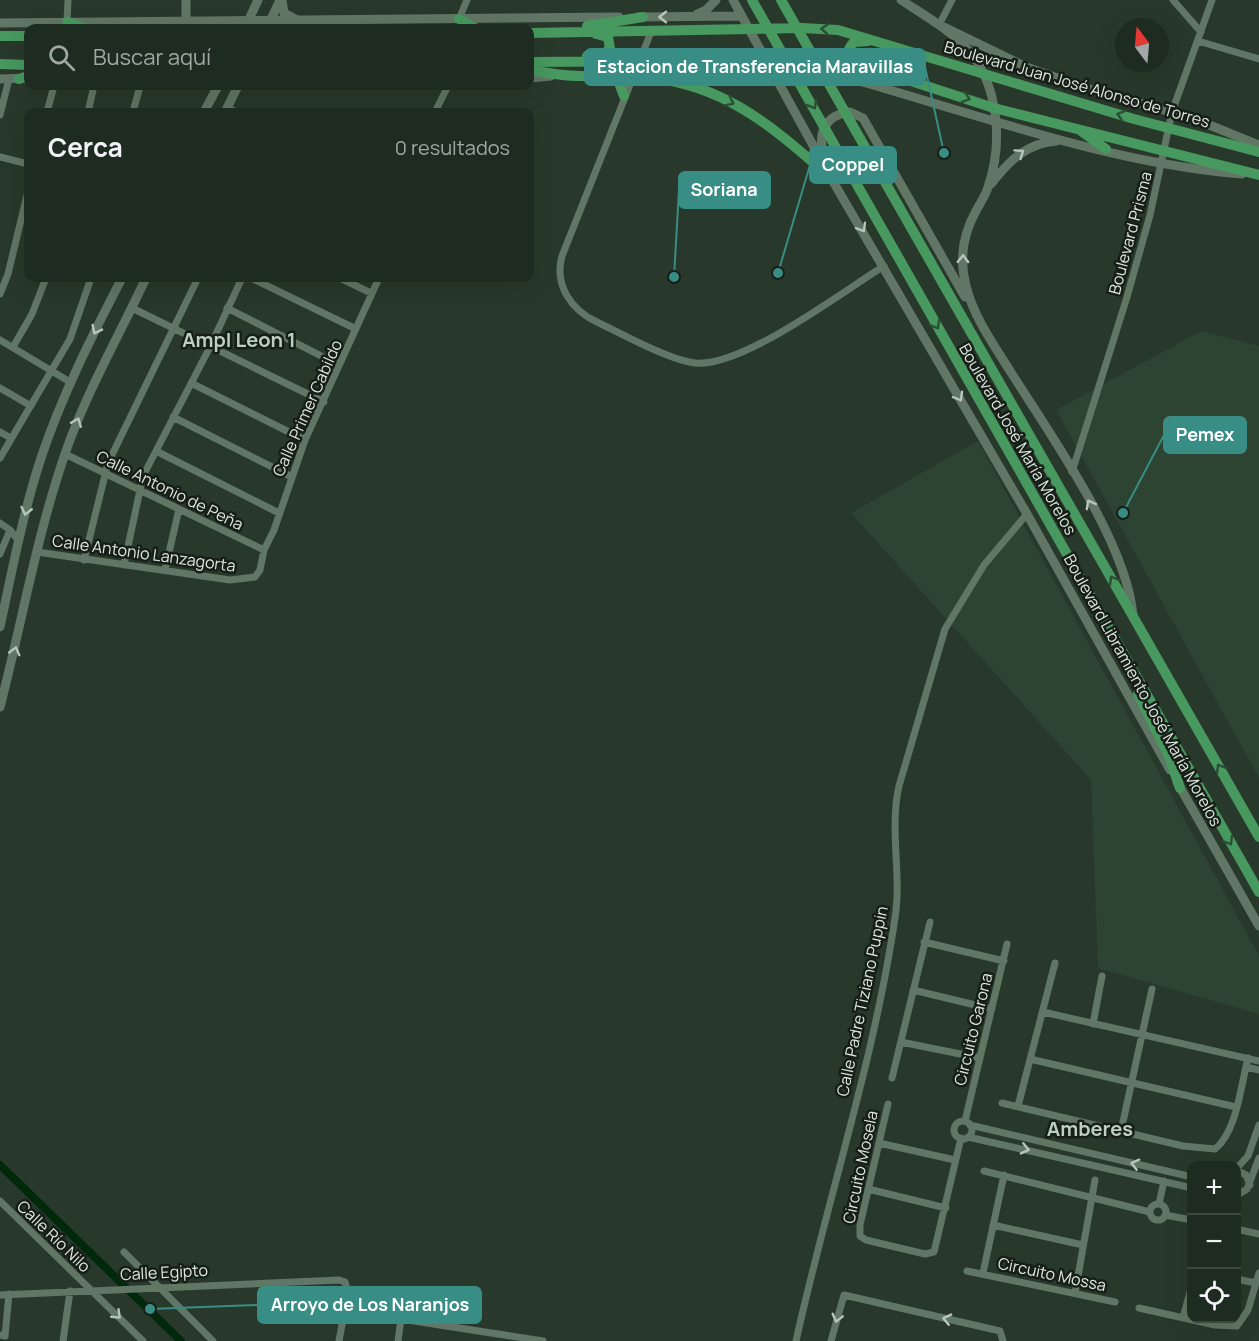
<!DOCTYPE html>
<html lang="es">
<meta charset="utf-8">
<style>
:root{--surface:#1e2b20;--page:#2b372d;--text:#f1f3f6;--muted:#a1a7a5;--line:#3c473e}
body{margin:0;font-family:Manrope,sans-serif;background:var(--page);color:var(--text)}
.controls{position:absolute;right:18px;bottom:18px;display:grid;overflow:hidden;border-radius:12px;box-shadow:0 6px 24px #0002}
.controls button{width:54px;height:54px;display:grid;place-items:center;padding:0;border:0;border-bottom:2px solid var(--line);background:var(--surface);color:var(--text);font:30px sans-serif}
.compass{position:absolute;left:1115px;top:18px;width:54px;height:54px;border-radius:50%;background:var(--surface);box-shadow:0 6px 24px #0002;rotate:344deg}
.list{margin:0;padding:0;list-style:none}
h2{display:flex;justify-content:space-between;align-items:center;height:78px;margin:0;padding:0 24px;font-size:26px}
h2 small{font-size:20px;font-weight:400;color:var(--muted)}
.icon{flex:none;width:33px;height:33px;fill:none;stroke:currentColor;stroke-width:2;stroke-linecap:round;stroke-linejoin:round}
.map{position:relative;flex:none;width:1259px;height:1341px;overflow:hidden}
.search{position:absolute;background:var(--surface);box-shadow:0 6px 24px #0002;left:24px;top:24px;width:510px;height:66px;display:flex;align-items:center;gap:15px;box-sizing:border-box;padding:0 21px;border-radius:12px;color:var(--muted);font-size:22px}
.panel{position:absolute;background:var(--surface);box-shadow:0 6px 24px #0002;left:24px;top:108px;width:510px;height:174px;border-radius:12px}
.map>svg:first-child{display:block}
</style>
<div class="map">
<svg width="1259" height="1341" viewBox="0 0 1259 1341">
<rect width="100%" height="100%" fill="#28392b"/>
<path fill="#2c4431" d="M 1201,331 L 1259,346 L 1259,778 L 1056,410 Z
M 978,441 L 1259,956 L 1259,1014 L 1098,968 L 1091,780 L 851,513 Z"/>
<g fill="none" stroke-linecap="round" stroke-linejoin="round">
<path stroke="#00290b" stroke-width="8" d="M 0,1165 L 181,1341"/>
<path stroke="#627665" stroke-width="7" d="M 1173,0 L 1201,32
M 459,19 L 467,0
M 67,22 L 68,0
M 939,25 L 952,0
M 651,32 L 562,256 C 554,285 571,310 597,322 C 622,334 669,360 695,363 C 742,368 842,292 884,266
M 1198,41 L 1259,59
M 227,108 L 237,112
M 47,112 L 54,86
M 88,112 L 94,86
M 133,112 L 140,86
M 435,112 L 448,86
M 0,115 L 9,79
M 0,157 L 28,164
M 251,278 L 356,329
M 340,278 L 371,293
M 0,294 L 8,274 L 28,191
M 132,308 L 324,402
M 227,308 L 339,365
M 0,340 L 70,382
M 13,347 L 32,314 L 46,278
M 191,383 L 305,440
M 0,388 L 31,406
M 173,417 L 290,476
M 0,432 L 11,438
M 156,451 L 279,513
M 65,454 L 264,550
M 0,458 L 70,339 L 91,278
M 1072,472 L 1127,297 L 1150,215 L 1172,112 L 1212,0
M 0,523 L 10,530 L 19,541
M 37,552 L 230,580 L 255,577 L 260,570 L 264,550 L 274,530 L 305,440 L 379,278
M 0,554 L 10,530
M 84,560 L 108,463 L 198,278
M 124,565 L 143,476 L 210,347 L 242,278
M 165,570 L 179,509
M 924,942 L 1004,961
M 913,990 L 992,1009
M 1043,1012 L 1259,1061
M 1093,1024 L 1102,976
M 901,1042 L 980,1058
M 1030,1059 L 1236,1107
M 1246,1067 L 1259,1070
M 892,1078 L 930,922
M 1002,1103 L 1183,1146 L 1215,1149 C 1237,1132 1241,1084 1248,1058
M 888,1104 L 860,1225 L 860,1236 L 866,1240 L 925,1254 L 934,1252 L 961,1138
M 1018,1106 L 1055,963
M 965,1121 L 1007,944
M954 1130a9 9 0 1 1 18 0a9 9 0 1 1-18 0Z
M 970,1125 L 1192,1177
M 1121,1131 L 1152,989
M 968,1137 L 1192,1188
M 879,1143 L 955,1160
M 1236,1169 L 1248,1156 L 1259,1125
M 1236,1170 L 1246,1175 L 1250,1185
M 984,1171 L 1150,1212
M 868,1189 L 946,1208
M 1236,1196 L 1247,1189 L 1259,1158
M 0,1201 L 143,1341
M1150 1212a8 8 0 1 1 16 0a8 8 0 1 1-16 0Z
M 1159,1204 L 1164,1181
M 1165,1215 L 1192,1220
M 993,1225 L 1083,1245
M 1236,1229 L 1259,1234
M 124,1252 L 213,1341
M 967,1271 L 1115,1302
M 983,1273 L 1004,1175
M 1236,1279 L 1256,1283
M 1075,1293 L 1095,1180
M 0,1295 L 339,1280 L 345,1282 L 348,1292 L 339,1341
M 1139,1308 L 1215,1325 L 1237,1326 L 1248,1310 L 1259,1273
M 1183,1318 L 1192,1285
M 0,1335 L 5,1336 L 9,1294
M 63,1341 L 70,1291
M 398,1341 L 401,1319 L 543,1341
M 796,1341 C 827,1200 874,1061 895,918 C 902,875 889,829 899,786 L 945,629 L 984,565 L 1027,514
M 831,1341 L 844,1295 L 1000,1331 L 1003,1341"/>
<path stroke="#627665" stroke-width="9" d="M 186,0 L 186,21
M 282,0 L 284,13 L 297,20
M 733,0 L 831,178 L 1027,514 L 1170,770
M 901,0 C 924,15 952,31 970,52 C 999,88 1003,144 988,187 C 986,195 980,203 976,211 C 963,234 959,259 966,286 C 974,318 994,345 1012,374 C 1052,437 1127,543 1133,616
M 697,14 L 706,10 L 716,0
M 638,17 L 742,16
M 0,23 L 619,17
M 944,27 L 1026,67 L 1089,89 L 1192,118 L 1259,145
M 245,28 L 258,0
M 267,28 L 280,0
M 769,61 C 799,76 834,74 866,83 C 987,118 1116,164 1242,174
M 530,78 L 551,76
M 0,79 L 26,78
M 204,112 L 218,86
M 225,112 L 238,86
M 824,156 C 817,133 825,115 850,112 L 863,118 L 965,297
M 991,184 C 1009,161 1026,143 1057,141
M 0,627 C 12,571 23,513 41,458 C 62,395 92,336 122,278
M 0,707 C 22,622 37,534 66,451 C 87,391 119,336 146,278
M 1177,782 L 1259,926"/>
<path stroke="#47995f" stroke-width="10" d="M 752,0 L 1259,892
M 781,0 L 1259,837
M 459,19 L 475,28
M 67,22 L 85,28
M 587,26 L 643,17
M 530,33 L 802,28 L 838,30 L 1134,119 L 1259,152
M 0,36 L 28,36
M 587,56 L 603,54 L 610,49 L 608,37 L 596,34
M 530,62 L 846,60 L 994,108 L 1259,175
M 0,64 L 28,65
M 530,70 C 546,73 563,76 580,76 C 609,77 638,74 667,80 C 737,93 780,134 831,178
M 610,78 L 619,83 L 624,96
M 19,79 L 28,76
M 852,79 C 846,65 843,54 854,42 L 868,41
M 1081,131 L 1106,149
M 1138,694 L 1168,754 L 1180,788"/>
</g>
<defs><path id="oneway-chevron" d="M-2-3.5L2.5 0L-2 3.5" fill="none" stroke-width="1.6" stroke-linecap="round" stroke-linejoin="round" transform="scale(1.5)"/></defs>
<g stroke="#b8c6ba">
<use href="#oneway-chevron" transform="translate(663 17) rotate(180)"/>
<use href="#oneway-chevron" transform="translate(1020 153) rotate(-35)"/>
<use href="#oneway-chevron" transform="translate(862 228) rotate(59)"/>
<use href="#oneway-chevron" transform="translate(963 259) rotate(-89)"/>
<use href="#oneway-chevron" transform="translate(96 330) rotate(116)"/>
<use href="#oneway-chevron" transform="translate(959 397) rotate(60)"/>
<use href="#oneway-chevron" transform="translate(77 422) rotate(-68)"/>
<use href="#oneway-chevron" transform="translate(1090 504) rotate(-119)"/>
<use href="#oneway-chevron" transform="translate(26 511) rotate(103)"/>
<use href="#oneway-chevron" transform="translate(15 651) rotate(-75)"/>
<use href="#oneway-chevron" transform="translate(1025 1149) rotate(13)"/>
<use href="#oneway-chevron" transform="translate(1135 1164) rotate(-166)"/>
<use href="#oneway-chevron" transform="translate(117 1315) rotate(44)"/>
<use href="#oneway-chevron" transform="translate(837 1318) rotate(104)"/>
<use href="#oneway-chevron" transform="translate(947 1319) rotate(-167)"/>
</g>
<g stroke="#2a4f34">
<use href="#oneway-chevron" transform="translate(825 29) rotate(-176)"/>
<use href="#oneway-chevron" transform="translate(966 98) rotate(18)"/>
<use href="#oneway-chevron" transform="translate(730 102) rotate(26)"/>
<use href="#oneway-chevron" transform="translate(813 105) rotate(60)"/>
<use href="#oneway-chevron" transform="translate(1121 115) rotate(-164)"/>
<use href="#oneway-chevron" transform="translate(936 325) rotate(60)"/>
<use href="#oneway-chevron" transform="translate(1113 580) rotate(-120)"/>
<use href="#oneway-chevron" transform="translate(1220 768) rotate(-120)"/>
<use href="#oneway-chevron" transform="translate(1229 841) rotate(60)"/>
</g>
<g text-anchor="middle" stroke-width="5" stroke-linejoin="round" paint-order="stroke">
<g font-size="16" fill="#dde8df" stroke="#161e17">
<text transform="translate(1077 84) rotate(16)" y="6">Boulevard Juan José Alonso de Torres</text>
<text transform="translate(1130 233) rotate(-75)" y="6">Boulevard Prisma</text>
<text transform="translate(307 408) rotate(-66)" y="6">Calle Primer Cabildo</text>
<text transform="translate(1018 439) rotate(60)" y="6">Boulevard José María Morelos</text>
<text transform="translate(170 490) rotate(26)" y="6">Calle Antonio de Peña</text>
<text transform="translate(144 553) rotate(8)" y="6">Calle Antonio Lanzagorta</text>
<text transform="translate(1143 690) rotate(61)" y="6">Boulevard Libramiento José María Morelos</text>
<text transform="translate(862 1001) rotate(-78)" y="6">Calle Padre Tiziano Puppin</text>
<text transform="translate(973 1029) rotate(-76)" y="6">Circuito Garona</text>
<text transform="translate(860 1167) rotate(-78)" y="6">Circuito Mosela</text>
<text transform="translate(54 1236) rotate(44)" y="6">Calle Río Nilo</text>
<text transform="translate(164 1272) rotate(-3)" y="6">Calle Egipto</text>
<text transform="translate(1052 1274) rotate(12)" y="6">Circuito Mossa</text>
</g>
<g font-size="20" font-weight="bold" fill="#bbd0be" stroke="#161e17">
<text x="239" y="347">Ampl Leon 1</text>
<text x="1090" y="1136">Amberes</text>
</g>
</g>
<path fill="none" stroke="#388d85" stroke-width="2" d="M944 153L925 67M778 273L810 165M674 277L679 190M1123 513L1164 435M150 1309L258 1305"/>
<g fill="#388d85" stroke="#161e17" stroke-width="2">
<circle cx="944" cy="153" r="6"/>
<circle cx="778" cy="273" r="6"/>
<circle cx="674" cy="277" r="6"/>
<circle cx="1123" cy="513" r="6"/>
<circle cx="150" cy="1309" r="6"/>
</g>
<g fill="#388d85" stroke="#388d85" stroke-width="2">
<rect x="585" y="49" width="340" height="36" rx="6"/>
<rect x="810" y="147" width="86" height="36" rx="6"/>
<rect x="679" y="172" width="91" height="36" rx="6"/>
<rect x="1164" y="417" width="82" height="36" rx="6"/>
<rect x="258" y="1287" width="223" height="36" rx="6"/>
</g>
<g font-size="18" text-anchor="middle" font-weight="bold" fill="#fff">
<text x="755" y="73">Estacion de Transferencia Maravillas</text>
<text x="853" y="171">Coppel</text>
<text x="724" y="196">Soriana</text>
<text x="1205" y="441">Pemex</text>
<text x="370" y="1311">Arroyo de Los Naranjos</text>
</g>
</svg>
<div class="controls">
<button>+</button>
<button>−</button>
<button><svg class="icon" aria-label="locate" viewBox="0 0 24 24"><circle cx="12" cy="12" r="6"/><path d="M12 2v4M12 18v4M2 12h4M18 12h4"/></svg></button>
</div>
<svg class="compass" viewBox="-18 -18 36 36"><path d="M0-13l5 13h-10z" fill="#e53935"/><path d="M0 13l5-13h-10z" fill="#a1a7a5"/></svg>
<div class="search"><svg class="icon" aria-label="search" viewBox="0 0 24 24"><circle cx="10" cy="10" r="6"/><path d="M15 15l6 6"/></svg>Buscar aquí</div>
<section class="panel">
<h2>Cerca<small>0 resultados</small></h2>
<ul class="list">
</ul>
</section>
</div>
